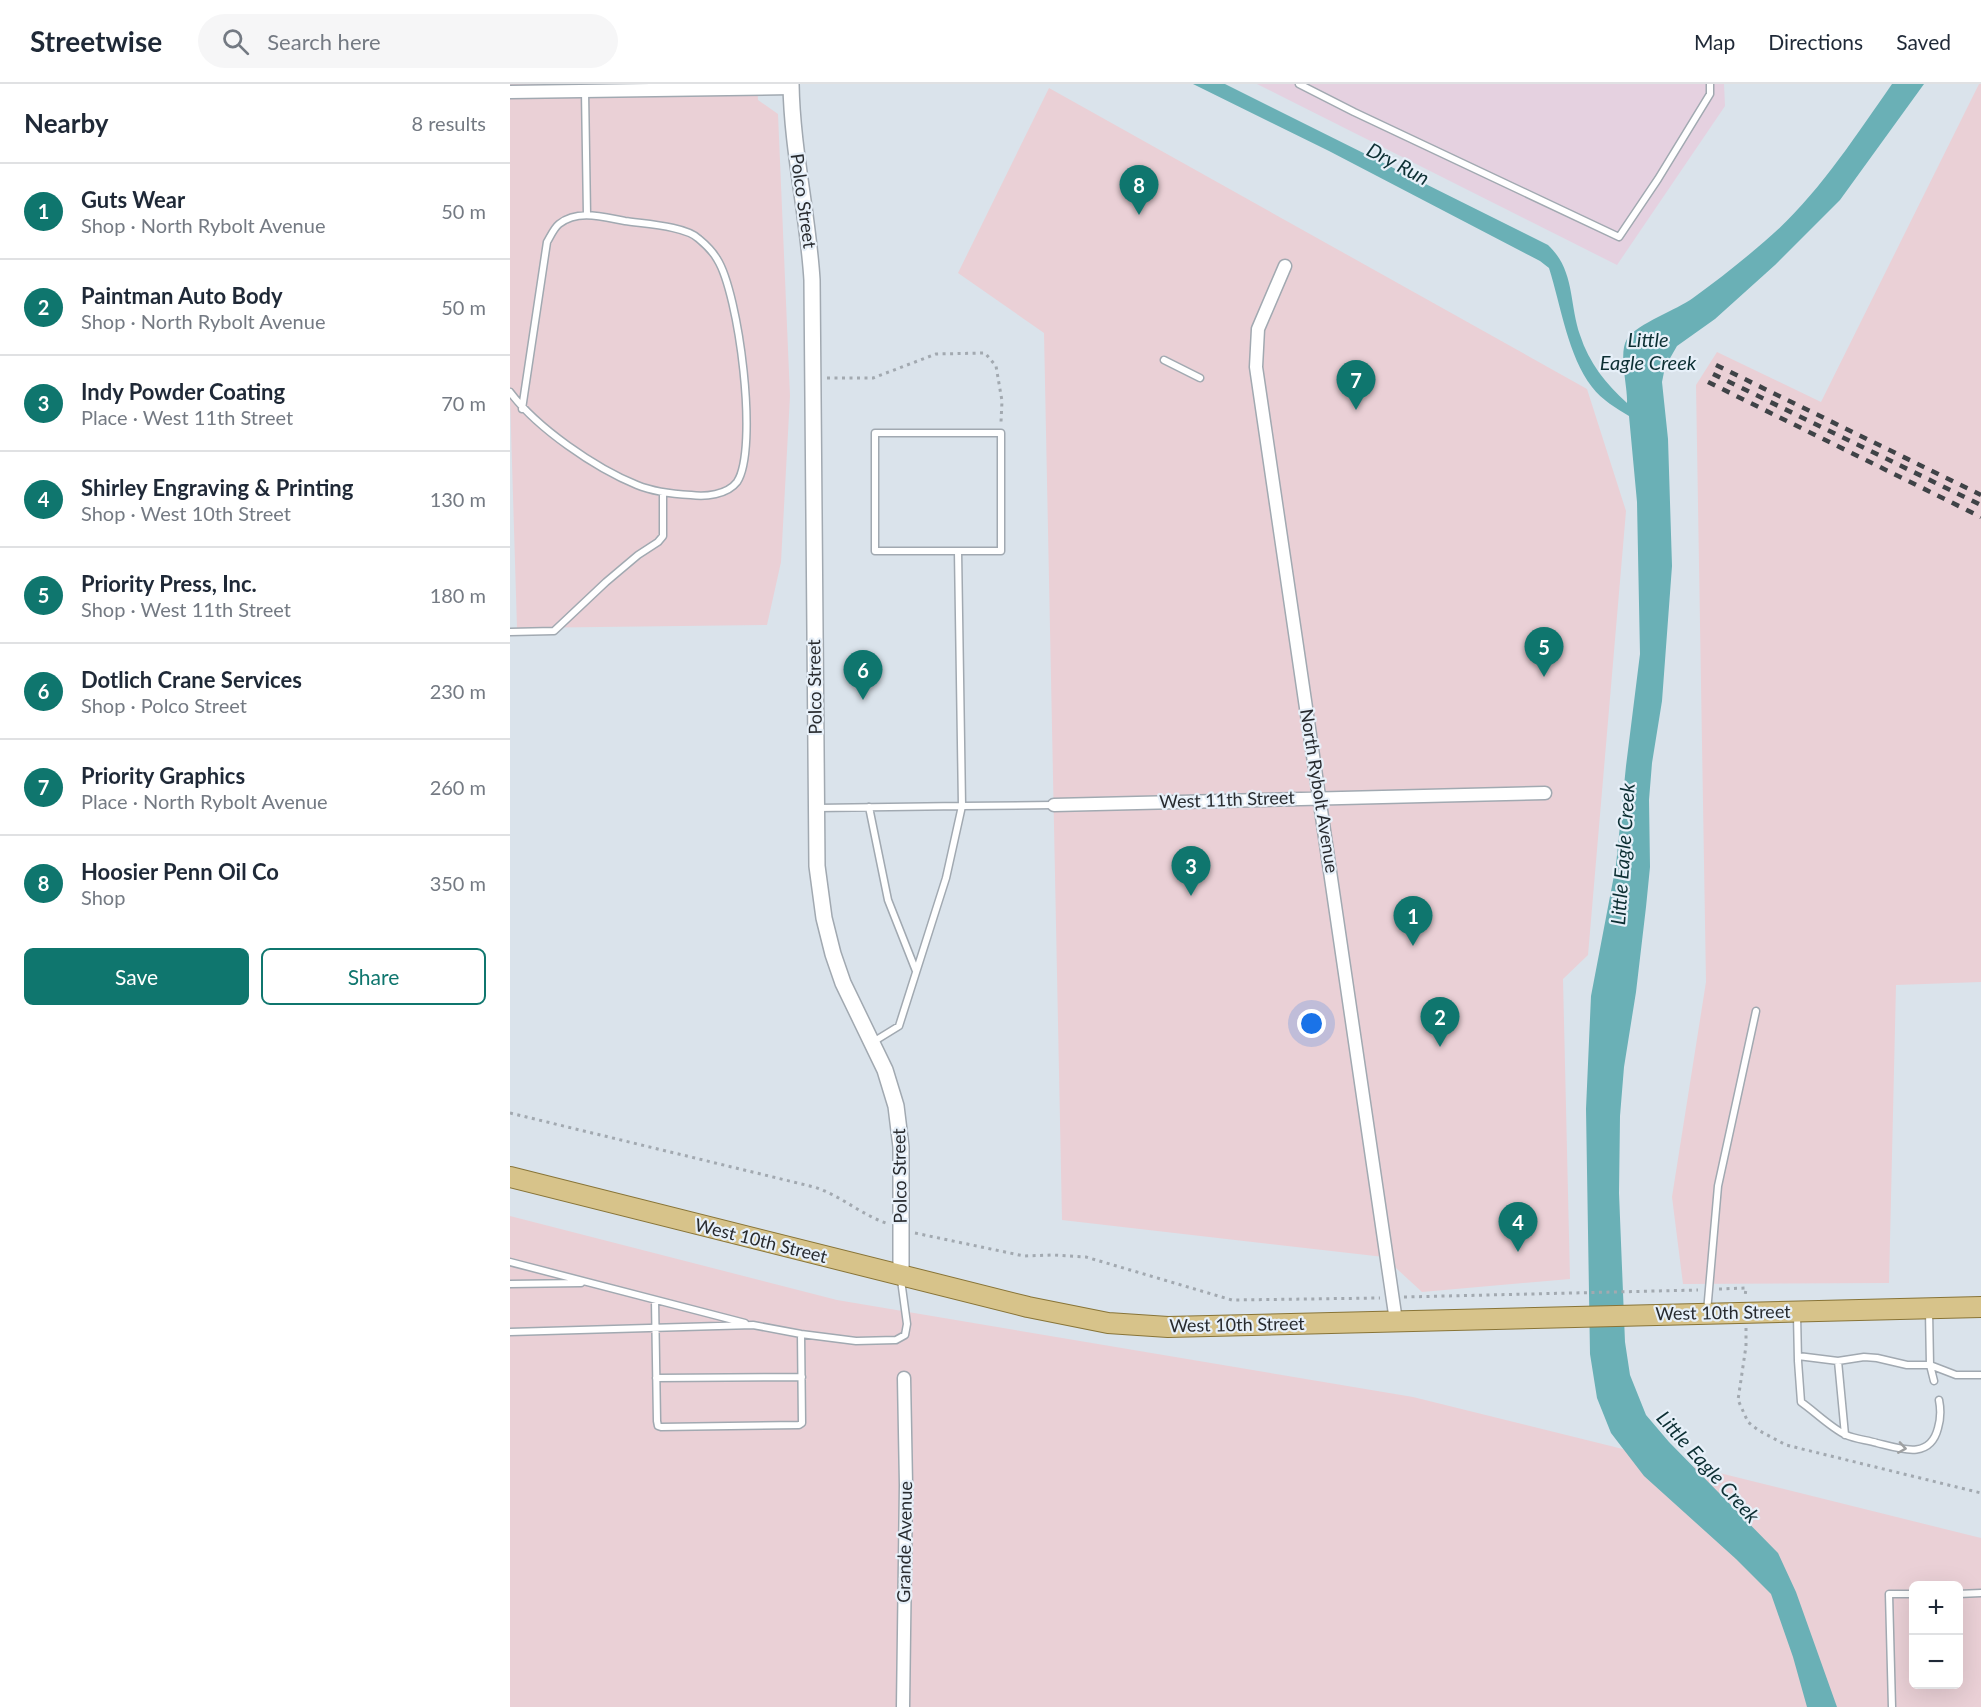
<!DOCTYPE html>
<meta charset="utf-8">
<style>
:root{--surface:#fff;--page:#f6f6f7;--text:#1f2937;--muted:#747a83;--line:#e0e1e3;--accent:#0f766e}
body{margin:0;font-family:Lato,sans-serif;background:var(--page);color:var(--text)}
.controls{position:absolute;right:18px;bottom:18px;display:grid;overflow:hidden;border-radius:9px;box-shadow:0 6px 24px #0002}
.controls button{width:54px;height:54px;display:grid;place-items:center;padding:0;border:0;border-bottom:2px solid var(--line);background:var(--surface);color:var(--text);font:30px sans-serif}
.you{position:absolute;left:802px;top:940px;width:21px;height:21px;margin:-15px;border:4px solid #fff;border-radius:50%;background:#1a73e8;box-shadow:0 0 0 9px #1a73e833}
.badge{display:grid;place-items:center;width:39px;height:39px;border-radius:50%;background:var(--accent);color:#fff;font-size:20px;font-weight:700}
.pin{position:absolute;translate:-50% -50px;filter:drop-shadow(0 2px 3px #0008)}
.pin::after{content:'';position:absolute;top:32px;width:21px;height:18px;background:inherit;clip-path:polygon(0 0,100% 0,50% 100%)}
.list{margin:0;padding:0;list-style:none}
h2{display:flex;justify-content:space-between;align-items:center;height:78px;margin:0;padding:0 24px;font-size:26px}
h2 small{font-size:20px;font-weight:400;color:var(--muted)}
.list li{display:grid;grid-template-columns:39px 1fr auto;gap:18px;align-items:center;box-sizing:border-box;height:96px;padding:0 24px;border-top:2px solid var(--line)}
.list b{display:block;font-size:22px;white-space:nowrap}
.list p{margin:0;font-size:20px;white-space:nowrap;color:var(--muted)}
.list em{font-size:20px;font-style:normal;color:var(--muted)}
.actions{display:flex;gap:12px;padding:18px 24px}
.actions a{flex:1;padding:14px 0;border:2px solid var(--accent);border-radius:9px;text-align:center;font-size:21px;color:var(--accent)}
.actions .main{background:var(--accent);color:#fff}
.icon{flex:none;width:33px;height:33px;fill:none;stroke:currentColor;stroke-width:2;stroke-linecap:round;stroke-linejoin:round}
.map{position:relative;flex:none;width:1471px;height:1623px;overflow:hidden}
header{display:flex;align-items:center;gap:36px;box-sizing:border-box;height:84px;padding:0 30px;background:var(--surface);border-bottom:2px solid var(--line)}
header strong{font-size:28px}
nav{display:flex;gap:33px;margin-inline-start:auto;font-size:21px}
.search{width:420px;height:54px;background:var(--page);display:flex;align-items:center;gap:15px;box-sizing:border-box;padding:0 21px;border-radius:33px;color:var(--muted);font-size:22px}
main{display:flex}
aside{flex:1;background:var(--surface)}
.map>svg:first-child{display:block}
</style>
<header>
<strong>Streetwise</strong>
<div class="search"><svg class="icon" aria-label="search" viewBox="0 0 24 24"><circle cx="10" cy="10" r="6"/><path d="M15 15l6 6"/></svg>Search here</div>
<nav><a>Map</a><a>Directions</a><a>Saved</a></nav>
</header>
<main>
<aside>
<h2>Nearby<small>8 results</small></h2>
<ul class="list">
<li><span class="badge">1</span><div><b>Guts Wear</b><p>Shop · North Rybolt Avenue</p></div><em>50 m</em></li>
<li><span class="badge">2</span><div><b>Paintman Auto Body</b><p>Shop · North Rybolt Avenue</p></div><em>50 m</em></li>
<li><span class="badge">3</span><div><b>Indy Powder Coating</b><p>Place · West 11th Street</p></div><em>70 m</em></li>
<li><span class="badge">4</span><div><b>Shirley Engraving &amp; Printing</b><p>Shop · West 10th Street</p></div><em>130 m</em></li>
<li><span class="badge">5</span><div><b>Priority Press, Inc.</b><p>Shop · West 11th Street</p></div><em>180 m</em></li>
<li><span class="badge">6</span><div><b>Dotlich Crane Services</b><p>Shop · Polco Street</p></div><em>230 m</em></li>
<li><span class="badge">7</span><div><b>Priority Graphics</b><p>Place · North Rybolt Avenue</p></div><em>260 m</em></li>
<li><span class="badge">8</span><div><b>Hoosier Penn Oil Co</b><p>Shop</p></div><em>350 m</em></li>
</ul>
<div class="actions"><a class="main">Save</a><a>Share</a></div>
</aside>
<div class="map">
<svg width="1471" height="1623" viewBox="0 0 1471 1623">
<rect width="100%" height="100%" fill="#dae3eb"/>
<path fill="#e5d1e0" d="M 747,0 L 1214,0 L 1215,22 L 1107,181 Z"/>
<path fill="#ead0d6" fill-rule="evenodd" d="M 0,0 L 247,0 L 248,16 L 268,30 L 280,312 L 271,478 L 257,541 L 7,544 L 0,313 Z
M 1469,0 L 1471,0 L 1471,898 L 1386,901 L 1379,1199 L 1173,1200 L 1162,1113 L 1196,898 L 1186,301 L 1207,268 L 1311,318 Z
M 539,4 L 1077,305 L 1116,427 L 1078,871 L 1053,895 L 1060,1195 L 912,1208 L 874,1173 L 552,1136 L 534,249 L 448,189 Z
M 0,1132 L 327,1216 L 903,1313 L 1471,1454 L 1471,1623 L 0,1623 ZM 1404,1502 L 1448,1502 L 1448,1600 L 1404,1600 Z"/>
<path fill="#6ab0b6" d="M 683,0 L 715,0 L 1038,161 C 1065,186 1059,219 1070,251 C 1079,279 1096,300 1117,319 C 1118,303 1108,269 1117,255 C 1128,239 1167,226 1183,214 C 1208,196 1232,177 1255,157 C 1305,115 1345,53 1382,0 L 1414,0 L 1330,116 L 1265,181 L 1205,235 L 1167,262 L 1155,283 L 1152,298 L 1158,355 L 1162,482 L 1152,617 L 1142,679 L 1139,716 L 1140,783 L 1136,823 L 1126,908 L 1114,983 L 1110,1032 L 1109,1109 L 1115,1258 L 1120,1291 L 1136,1331 L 1159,1358 L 1268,1469 L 1286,1508 L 1327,1623 L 1297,1623 L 1283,1573 L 1261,1510 L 1226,1475 L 1134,1392 L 1101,1349 L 1087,1314 L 1080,1270 L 1076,1025 L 1081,912 L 1106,781 L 1116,682 L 1130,570 L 1127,418 L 1119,332 C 1106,324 1092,316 1082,303 C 1058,272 1051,222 1039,184 L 1030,177 L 819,67 Z"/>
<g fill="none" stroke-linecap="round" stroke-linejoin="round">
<g stroke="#a1a9b1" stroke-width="9">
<path id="service" d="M 789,0 L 844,28 L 1109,153 L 1148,95 L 1200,10 L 1200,0
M 75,7 L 77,131
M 654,276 L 690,294
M 0,308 C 27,344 85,384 127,401 C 144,408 162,410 181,411 C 195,413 217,411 227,398 C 249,365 229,209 207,175 C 203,168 195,160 189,155 C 176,142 134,140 115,137 C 93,133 68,125 49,140 C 44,144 40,153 37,158 L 12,325
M 448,467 L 491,467 L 491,349 L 365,349 L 365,467 L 448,467 L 452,722 L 544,721
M 0,548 L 44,547 L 96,498 L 128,471 L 148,458 L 153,452 L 153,409
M 359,723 L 378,816 L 406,887
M 307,724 L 452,722 L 436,794 L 389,942 L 363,958
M 0,1178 L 235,1239
M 0,1200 L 71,1199
M 145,1216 L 147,1337 L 148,1342 L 151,1343 L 289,1341 L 292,1339 L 291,1250
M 1197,1228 L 1208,1102 L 1246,927
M 1287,1231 L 1288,1277 L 1291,1318 C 1304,1327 1321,1344 1336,1351 C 1345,1355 1357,1356 1367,1359 C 1391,1365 1420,1376 1428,1344 C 1431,1334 1431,1326 1429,1316
M 0,1248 L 243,1241 L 291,1250 L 346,1257 L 386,1256 L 395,1251 L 397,1240 L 391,1196
M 1288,1272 L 1328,1277 L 1354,1273 L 1367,1274 L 1397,1281 L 1420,1281 L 1419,1227
M 1328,1277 L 1335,1351
M 1420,1281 L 1446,1291 L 1471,1291
M 1420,1281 L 1424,1297
M 146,1294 L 292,1293
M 1448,1510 L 1471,1509
M 1382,1623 L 1379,1510 L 1404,1510"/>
</g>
<g stroke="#a1a9b1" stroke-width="15">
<path id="minor" d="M 0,8 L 281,4
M 775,182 L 748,245 L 746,283 L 886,1237
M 544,721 L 1035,709
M 393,1623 L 396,1401 L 394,1294"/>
</g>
<g stroke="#a1a9b1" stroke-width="18">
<path id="tertiary" d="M 281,0 C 282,66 298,130 302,196 L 307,782 L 314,834 L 323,870 L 333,899 L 375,986 L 386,1022 L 391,1063 L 391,1192"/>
</g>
<g stroke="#887437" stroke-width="22">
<path id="primary" d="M 0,1093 L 518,1223 L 598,1239 L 658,1243 L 1471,1223"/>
</g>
<path stroke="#a2a9b0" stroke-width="3" stroke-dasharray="3 4.5" stroke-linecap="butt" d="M 317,294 L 363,294 L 426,270 L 475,269 L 486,282 L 492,317 L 491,338
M 0,1029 L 304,1103 C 330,1111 350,1130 376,1139
M 405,1149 L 514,1172 L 543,1171 L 576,1173 L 722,1216 L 870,1214
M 1209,1205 L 1236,1204 L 1235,1213
M 894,1213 L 1188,1206
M 1236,1244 L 1236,1262 L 1228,1316 L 1238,1338 L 1248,1346 L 1276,1361 L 1471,1409"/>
<use href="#service" stroke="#fff" stroke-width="6"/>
<use href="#minor" stroke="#fff" stroke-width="12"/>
<use href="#tertiary" stroke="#fff" stroke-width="15"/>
<use href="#primary" stroke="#d7c38a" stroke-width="20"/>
<path stroke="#3f4347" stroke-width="4.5" stroke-dasharray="8 8" stroke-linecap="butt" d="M 1206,281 L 1471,411
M 1203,290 L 1471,421
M 1198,298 L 1471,433"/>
</g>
<defs><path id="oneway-chevron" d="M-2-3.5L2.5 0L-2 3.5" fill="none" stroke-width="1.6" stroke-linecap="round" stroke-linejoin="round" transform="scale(1.5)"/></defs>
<use stroke="#9ea0a1" href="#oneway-chevron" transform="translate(1392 1364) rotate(9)"/>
<g text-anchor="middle" stroke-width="4.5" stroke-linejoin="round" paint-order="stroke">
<g font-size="18" fill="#282b2f" stroke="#e7f0f9">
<text transform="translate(293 117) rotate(82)" y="6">Polco Street</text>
<text transform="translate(305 603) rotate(-91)" y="6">Polco Street</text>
<text transform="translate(809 707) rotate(81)" y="6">North Rybolt Avenue</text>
<text transform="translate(717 716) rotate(-2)" y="6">West 11th Street</text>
<text transform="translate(390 1092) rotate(-91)" y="6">Polco Street</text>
<text transform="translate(251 1157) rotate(14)" y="6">West 10th Street</text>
<text transform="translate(1213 1229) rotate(-1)" y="6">West 10th Street</text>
<text transform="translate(727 1241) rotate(-1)" y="6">West 10th Street</text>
<text transform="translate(395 1458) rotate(-89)" y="6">Grande Avenue</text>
</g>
<g font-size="20" font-style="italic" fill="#0c2f33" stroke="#e7f0f9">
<text transform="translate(888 80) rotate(28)" y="7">Dry Run</text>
<text x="1138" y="263">Little<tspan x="1138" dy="23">Eagle Creek</tspan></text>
<text transform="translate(1113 770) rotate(-86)" y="7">Little Eagle Creek</text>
<text transform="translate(1198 1383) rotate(48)" y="7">Little Eagle Creek</text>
</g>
</g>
</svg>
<div class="controls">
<button>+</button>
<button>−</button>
</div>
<div class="you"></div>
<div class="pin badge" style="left:903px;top:862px">1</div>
<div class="pin badge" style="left:930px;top:963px">2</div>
<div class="pin badge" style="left:681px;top:812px">3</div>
<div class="pin badge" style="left:1008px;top:1168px">4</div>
<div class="pin badge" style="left:1034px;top:593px">5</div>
<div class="pin badge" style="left:353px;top:616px">6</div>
<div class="pin badge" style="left:846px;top:326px">7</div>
<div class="pin badge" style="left:629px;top:131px">8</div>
</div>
</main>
